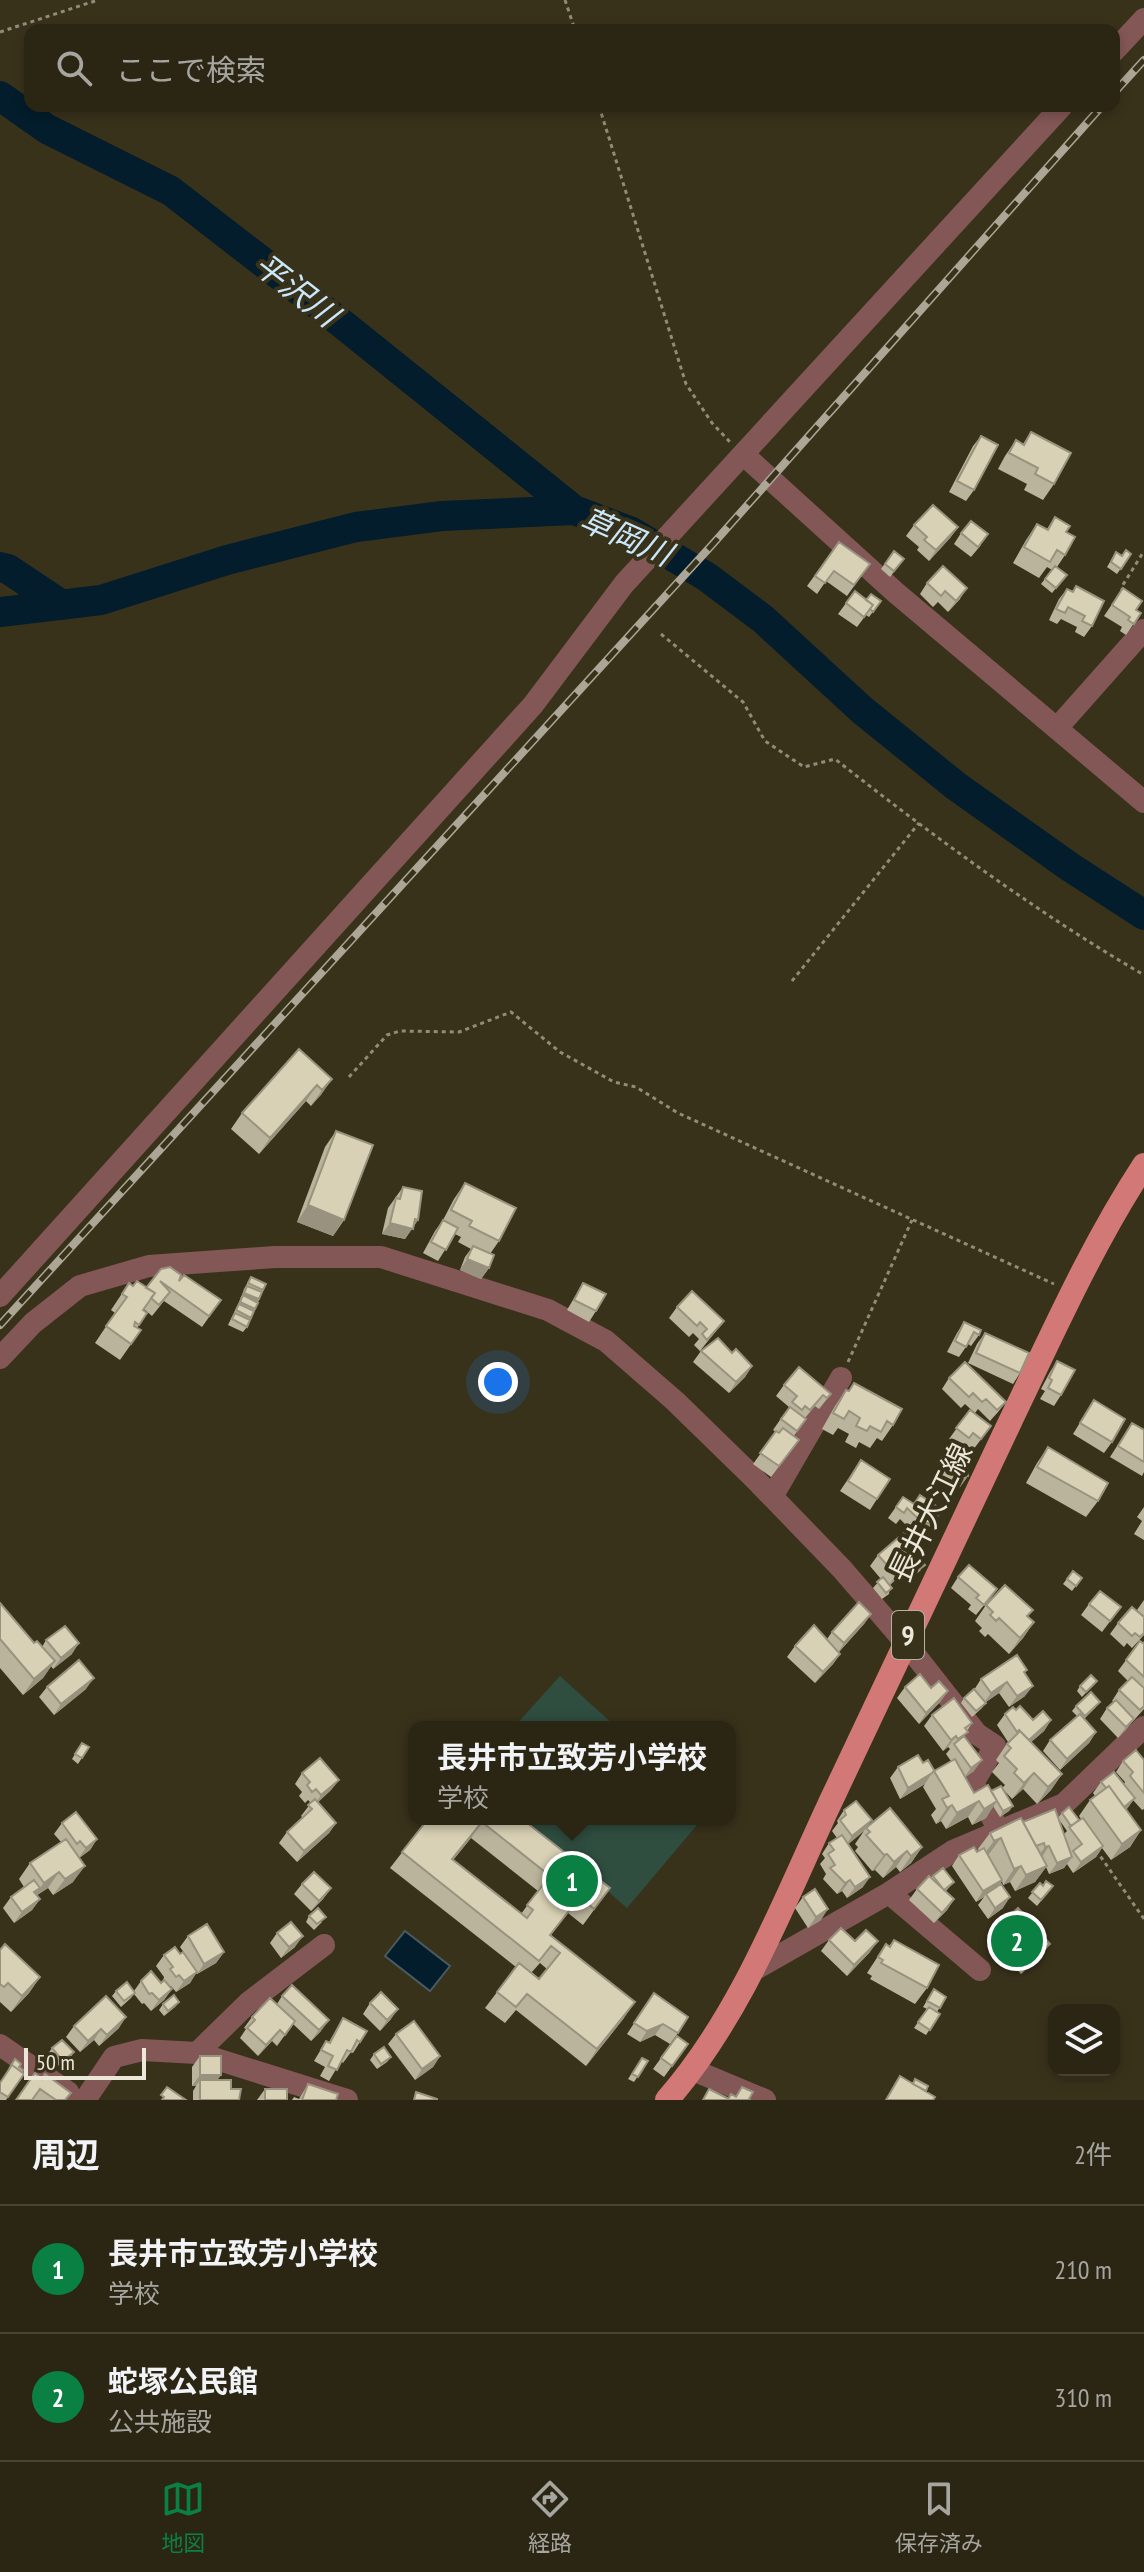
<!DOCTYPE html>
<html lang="ja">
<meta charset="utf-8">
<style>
:root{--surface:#2b2614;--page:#373222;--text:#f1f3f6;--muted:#a6a5a0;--line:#474334;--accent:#0b8043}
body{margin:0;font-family:"PT Sans Narrow","Noto Sans JP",sans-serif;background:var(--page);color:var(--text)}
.controls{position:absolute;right:24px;bottom:24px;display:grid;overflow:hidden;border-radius:16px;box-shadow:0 4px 12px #0003}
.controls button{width:72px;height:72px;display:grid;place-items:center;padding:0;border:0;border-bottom:2px solid var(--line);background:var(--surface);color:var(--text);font:40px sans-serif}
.scale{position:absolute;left:24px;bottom:20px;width:122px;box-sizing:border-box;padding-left:8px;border:4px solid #ebe7d9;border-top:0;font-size:22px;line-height:28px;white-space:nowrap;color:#ebe7d9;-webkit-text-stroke:6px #39321b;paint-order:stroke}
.you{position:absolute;left:498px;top:1382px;width:28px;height:28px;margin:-20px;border:6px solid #fff;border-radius:50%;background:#1a73e8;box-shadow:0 0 0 12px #1a73e833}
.badge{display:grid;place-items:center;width:52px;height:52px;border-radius:50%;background:var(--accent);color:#fff;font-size:26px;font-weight:700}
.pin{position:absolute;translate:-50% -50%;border:4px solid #fff;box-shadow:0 2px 8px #0006}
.popup{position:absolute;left:408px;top:1721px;width:328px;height:104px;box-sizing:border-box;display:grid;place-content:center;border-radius:16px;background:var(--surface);filter:drop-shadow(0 2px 6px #0005);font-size:26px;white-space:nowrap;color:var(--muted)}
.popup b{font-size:30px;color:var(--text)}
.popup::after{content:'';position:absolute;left:50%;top:100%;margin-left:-16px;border:16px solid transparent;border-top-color:var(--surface)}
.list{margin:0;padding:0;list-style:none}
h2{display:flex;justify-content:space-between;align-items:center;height:104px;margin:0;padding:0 32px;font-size:34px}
h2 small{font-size:26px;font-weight:400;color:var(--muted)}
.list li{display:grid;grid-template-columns:52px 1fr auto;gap:24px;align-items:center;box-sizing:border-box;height:128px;padding:0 32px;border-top:2px solid var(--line)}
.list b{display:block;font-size:30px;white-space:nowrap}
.list p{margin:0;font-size:26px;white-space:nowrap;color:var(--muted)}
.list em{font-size:26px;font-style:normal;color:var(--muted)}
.icon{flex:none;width:44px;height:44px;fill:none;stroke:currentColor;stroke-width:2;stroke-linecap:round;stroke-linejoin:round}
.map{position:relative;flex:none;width:1144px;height:2100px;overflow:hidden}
.search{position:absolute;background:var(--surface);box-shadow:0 4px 12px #0003;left:24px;right:24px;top:24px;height:88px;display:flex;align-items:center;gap:20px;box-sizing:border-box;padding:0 28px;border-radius:16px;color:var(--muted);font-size:30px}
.sheet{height:360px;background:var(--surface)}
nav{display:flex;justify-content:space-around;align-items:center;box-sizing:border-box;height:112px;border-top:2px solid var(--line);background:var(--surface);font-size:22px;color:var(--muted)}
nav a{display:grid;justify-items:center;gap:4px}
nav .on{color:var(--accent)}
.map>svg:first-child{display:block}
</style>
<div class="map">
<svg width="1144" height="2100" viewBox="0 0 1144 2100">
<rect width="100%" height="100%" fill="#39321b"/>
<path fill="#2f4e40" d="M 560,1676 L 616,1727 L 514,1727 Z
M 525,1819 L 702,1819 L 627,1908 Z"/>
<path fill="#031d2c" stroke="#495a60" stroke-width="2" d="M 405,1931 L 450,1966 L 430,1991 L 385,1956 Z"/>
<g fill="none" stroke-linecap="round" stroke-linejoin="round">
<path stroke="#031d2c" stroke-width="30" d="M 0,96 L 47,129 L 171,191 L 340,322 L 574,510
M 0,567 L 8,569 L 62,605
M 0,612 L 101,600 L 227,560 L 356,527 L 442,516 L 574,510 L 632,532 L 707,577 L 763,619 L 862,710 L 956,786 L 1070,867 L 1144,915"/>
<path stroke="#918c79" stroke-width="3" stroke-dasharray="4 4" stroke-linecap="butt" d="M 565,0 L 575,30
M 0,32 L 98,0
M 599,106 L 686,384 L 712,423 L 730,442
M 1124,591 L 1121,588 L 1144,551
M 661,634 L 743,702 L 765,741 L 804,767 L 835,759 C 933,836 1036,912 1144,975
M 792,981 L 919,823
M 349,1077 L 387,1035 L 400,1031 L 459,1032 L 511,1012 L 560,1052 L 614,1082 L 636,1087 L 678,1113 L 1054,1284
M 848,1362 L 912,1220
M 1096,1850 L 1144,1919"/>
<path stroke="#835756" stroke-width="22" d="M 1114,51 L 1144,19
M 744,455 L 895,592 L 1144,802
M 1058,727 L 1144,630
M 0,1296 L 533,705 L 624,584 L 1062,106
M 0,1358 L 33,1323 L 80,1286 L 149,1266 L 275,1257 L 381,1257 L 548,1310 L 606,1341 L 675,1401 L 754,1478 L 842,1569 L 905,1642 L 977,1734 L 995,1746 L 973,1783 L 1000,1832
M 772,1497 L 841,1378
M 889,1893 L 980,1970
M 752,1971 L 889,1893 L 953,1851 L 1064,1804 L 1144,1727
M 0,2045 L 68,2092
M 197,2053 L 248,2003 L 324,1945
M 693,2070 L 765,2100
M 85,2100 L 114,2057 L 142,2050 L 197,2053 L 347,2100"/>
<path stroke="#d27977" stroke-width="24" d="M 667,2100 C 741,2015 782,1906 829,1805 C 889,1677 949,1549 1010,1422 C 1052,1335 1091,1246 1144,1165"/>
<g stroke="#aba695" stroke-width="8">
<path id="rail" d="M 1114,93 L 1144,60
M 0,1325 L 711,546 L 1102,106"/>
</g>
<use href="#rail" stroke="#39321b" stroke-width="5" stroke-dasharray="15" stroke-linecap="butt"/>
</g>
<path fill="#bbb49c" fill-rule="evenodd" d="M 1031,432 L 1054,484 L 1043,500 L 1024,490 L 1027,484 L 998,469 L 1005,456 L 1016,440 L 1023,444 Z
M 981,436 L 974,490 L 966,501 L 949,492 L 973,446 Z
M 1055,517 L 1066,532 L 1065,555 L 1057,567 L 1067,575 L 1052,593 L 1041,584 L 1052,570 L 1047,567 L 1039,578 L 1013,563 L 1026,540 L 1037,524 L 1047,529 Z
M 914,525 L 958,527 L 950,538 L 929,561 L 917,550 L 919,547 L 906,536 Z
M 961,533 L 981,545 L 971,557 L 954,544 Z
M 839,542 L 870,564 L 847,596 L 826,581 L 817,594 L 807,586 Z
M 894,551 L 904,559 L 890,577 L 881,569 Z
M 1116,552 L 1122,556 L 1131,554 L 1117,574 L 1107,567 Z
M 943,566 L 960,599 L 948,612 L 938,602 L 933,607 L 920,594 L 927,583 Z
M 1076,586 L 1092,626 L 1084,637 L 1075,632 L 1077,627 L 1061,619 L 1057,624 L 1049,620 L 1059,599 L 1067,589 L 1072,592 Z
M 1123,588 L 1136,610 L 1141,613 L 1126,635 L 1120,631 L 1122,627 L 1104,616 Z
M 855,591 L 866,600 L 881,601 L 869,617 L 866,615 L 857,627 L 838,614 Z
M 332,1079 L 311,1106 L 306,1101 L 259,1154 L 231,1129 L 242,1113 Z
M 336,1131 L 344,1220 L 333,1236 L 297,1222 L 325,1147 Z
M 465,1183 L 499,1241 L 490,1254 L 489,1268 L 481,1279 L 460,1270 L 465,1257 L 471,1249 L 458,1242 L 461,1237 L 455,1234 L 438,1261 L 423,1253 L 435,1231 L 443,1220 L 454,1199 Z
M 403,1187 L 418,1220 L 405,1239 L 382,1234 L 388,1208 Z
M 251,1277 L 266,1284 L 247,1327 L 243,1332 L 228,1325 L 241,1298 L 244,1289 Z
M 179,1281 L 221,1300 L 202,1327 L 164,1301 L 152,1316 L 144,1309 L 143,1310 L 147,1313 L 137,1328 L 141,1330 L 120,1360 L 95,1343 L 115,1313 L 111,1310 L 129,1283 L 133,1286 L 146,1288 Z
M 583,1283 L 596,1311 L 589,1322 L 567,1310 Z
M 677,1307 L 716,1331 L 700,1351 L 694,1345 L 699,1339 L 693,1333 L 689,1337 L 669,1318 Z
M 964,1322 L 979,1335 L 971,1346 L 968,1344 L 959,1357 L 947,1352 L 957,1333 Z
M 985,1333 L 1020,1373 L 1013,1384 L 968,1363 L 977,1344 Z
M 701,1351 L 732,1353 L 752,1366 L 745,1377 L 729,1393 L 693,1362 Z
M 1057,1361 L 1061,1395 L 1054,1406 L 1040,1399 L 1045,1391 L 1041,1389 L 1050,1372 Z
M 949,1378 L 1006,1402 L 998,1412 L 990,1421 L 978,1409 L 975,1413 L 965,1404 L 961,1408 L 942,1389 Z
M 854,1383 L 893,1425 L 882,1441 L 877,1438 L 870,1448 L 859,1442 L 856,1448 L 845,1442 L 849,1434 L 838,1428 L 833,1435 L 822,1429 L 835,1406 L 846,1390 L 848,1391 Z
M 784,1385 L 831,1394 L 819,1409 L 815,1406 L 805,1418 L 806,1419 L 794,1436 L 799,1440 L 771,1477 L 753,1464 L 776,1432 L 773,1430 L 789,1407 L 776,1396 Z
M 1094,1400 L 1112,1442 L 1104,1453 L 1073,1434 Z
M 970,1410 L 991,1426 L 973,1450 L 965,1444 L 962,1449 L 949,1439 Z
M 1132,1423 L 1144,1430 L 1144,1472 L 1142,1476 L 1110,1457 Z
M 1048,1447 L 1098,1501 L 1086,1517 L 1026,1483 L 1037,1463 Z
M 951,1448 L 966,1466 L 968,1476 L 960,1487 L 949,1489 L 931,1478 Z
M 861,1460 L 877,1499 L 870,1510 L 840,1491 Z
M 920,1495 L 925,1534 L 915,1534 L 900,1519 L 896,1524 L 888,1518 L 903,1497 L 914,1504 Z
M 1144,1507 L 1144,1540 L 1134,1534 L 1142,1521 L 1137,1517 Z
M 878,1555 L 911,1558 L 907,1562 L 908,1564 L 901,1575 L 890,1585 L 889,1594 L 882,1599 L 873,1588 L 881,1579 L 870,1566 Z
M 913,1565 L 921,1570 L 914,1576 L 909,1571 Z
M 1073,1571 L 1082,1578 L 1072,1591 L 1063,1584 Z
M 958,1577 L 997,1589 L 976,1615 L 968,1609 L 971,1605 L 951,1588 Z
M 1144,1600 L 1144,1616 L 1137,1610 Z
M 0,1603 L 34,1643 L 42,1647 L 46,1640 L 72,1654 L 53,1669 L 51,1666 L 43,1678 L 23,1695 L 0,1668 Z
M 1089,1604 L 1121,1607 L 1102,1632 L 1081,1615 Z
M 986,1605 L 1028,1617 L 1034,1622 L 1023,1638 L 1009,1654 L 988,1634 L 985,1637 L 979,1631 L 982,1628 L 975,1621 Z
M 871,1614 L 864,1624 L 839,1652 L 840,1654 L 833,1664 L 815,1683 L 787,1657 L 795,1646 L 827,1639 L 832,1632 Z
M 1144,1617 L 1144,1635 L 1132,1648 L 1127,1643 L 1124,1647 L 1110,1634 L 1118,1623 Z
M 1140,1641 L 1143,1643 L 1144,1641 L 1144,1709 L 1118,1738 L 1100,1719 L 1107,1708 L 1114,1702 L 1112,1701 L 1119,1690 L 1128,1681 L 1118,1671 Z
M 1025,1673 L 1025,1696 L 1009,1707 L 999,1693 L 986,1702 L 982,1708 L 972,1717 L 961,1703 L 964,1698 L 974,1690 L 981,1679 Z
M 1097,1681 L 1082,1697 L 1077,1691 L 1080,1686 Z
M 47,1687 L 86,1689 L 54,1715 L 39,1697 Z
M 905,1687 L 948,1691 L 940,1702 L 919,1724 L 897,1698 Z
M 1076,1706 L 1096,1707 L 1084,1719 L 1096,1732 L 1089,1743 L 1060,1770 L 1043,1751 L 1050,1740 L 1077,1716 L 1072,1711 Z
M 1016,1710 L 1033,1720 L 1051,1720 L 1044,1731 L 1031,1742 L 1062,1774 L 1051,1790 L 1037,1804 L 1023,1789 L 1012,1799 L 1003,1789 L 1013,1806 L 1009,1811 L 1000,1817 L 993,1806 L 986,1818 L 972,1825 L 968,1817 L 946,1829 L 941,1821 L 936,1824 L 931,1815 L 936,1809 L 923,1787 L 925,1784 L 900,1799 L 890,1778 L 898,1767 L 923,1763 L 934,1771 L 951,1761 L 946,1754 L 950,1749 L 948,1747 L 943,1751 L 924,1726 L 932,1715 L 972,1723 L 964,1736 L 974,1771 L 965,1777 L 974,1793 L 1002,1788 L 1005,1785 L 992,1772 L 999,1763 L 996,1760 L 1008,1742 L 997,1725 L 1005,1714 Z
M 82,1743 L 89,1747 L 78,1764 L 72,1759 Z
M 1144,1760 L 1144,1809 L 1142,1810 L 1133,1800 L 1126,1810 L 1141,1830 L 1130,1847 L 1111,1860 L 1102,1848 L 1096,1857 L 1073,1873 L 1067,1864 L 1064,1868 L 1049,1874 L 1046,1867 L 1035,1882 L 1015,1891 L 1010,1882 L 1003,1885 L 1002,1881 L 999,1885 L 1003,1908 L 988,1919 L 978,1905 L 984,1897 L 976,1902 L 952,1866 L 959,1855 L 977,1852 L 979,1851 L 978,1849 L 990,1833 L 1023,1822 L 1058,1818 L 1062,1813 L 1079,1820 L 1081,1819 L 1079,1816 L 1090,1800 L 1095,1796 L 1093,1793 L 1101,1782 L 1124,1784 L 1125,1782 L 1116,1772 L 1123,1761 ZM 1060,1821 L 1067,1831 L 1064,1834 Z
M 302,1773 L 339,1780 L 331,1790 L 318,1802 L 336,1823 L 329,1833 L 297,1862 L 279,1843 L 287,1832 L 303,1818 L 301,1816 L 311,1803 L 308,1800 L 305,1803 L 299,1796 L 302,1792 L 295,1784 Z
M 844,1810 L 866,1828 L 922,1847 L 911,1863 L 900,1872 L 896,1867 L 883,1878 L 875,1870 L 872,1871 L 855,1851 L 858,1847 L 855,1844 L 864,1831 L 848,1844 L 863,1887 L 847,1898 L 842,1891 L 837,1894 L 823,1879 L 826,1874 L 820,1864 L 825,1858 L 822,1854 L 829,1843 L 837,1838 L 832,1831 L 838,1823 L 837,1821 Z
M 428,1819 L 522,1819 L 610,1888 L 583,1925 L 568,1913 L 551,1935 L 624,2018 L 586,2066 L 516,2010 L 505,2023 L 485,2008 L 516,1967 L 390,1868 ZM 471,1838 L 538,1891 L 521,1914 L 453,1860 ZM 540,1963 L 547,1969 L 539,1979 L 531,1973 Z
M 62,1823 L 97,1839 L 90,1850 L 79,1858 L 73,1882 L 53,1895 L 48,1888 L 37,1895 L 40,1899 L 32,1910 L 14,1923 L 3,1908 L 11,1897 L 24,1887 L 19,1879 L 30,1863 L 61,1842 L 54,1834 Z
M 933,1876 L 954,1882 L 946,1891 L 954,1899 L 947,1910 L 934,1923 L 909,1900 L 917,1889 Z
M 1040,1883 L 1043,1886 L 1053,1886 L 1037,1906 L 1028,1898 Z
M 302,1884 L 331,1888 L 323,1899 L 311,1911 L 294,1894 Z
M 803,1897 L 821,1920 L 808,1928 L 795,1908 Z
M 309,1916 L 322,1922 L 314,1930 L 306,1922 Z
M 1004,1920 L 1042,1955 L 1021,1974 L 1006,1957 L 1012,1948 L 997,1931 Z
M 277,1933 L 295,1947 L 281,1958 L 270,1943 Z
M 188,1936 L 224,1952 L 216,1963 L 197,1974 L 196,1973 L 190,1983 L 176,1992 L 171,1986 L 169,1987 L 172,1989 L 164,2000 L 151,2011 L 144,2003 L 142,2004 L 134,1994 L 131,1998 L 121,2007 L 112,1996 L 116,1991 L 134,1991 L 141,1981 L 161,1983 L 163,1981 L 164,1977 L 156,1966 L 164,1955 L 180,1954 L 187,1957 L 180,1947 Z
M 829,1940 L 855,1941 L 870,1952 L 847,1976 L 821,1951 Z
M 894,1940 L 927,1988 L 915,2004 L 870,1979 L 872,1976 L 867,1973 L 886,1944 L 889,1946 Z
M 0,1950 L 40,1977 L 29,1993 L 11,2012 L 0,2002 Z
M 934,1989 L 946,1997 L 937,2012 L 940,2014 L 926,2035 L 914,2028 L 927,2009 L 923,2007 Z
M 654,1993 L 678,2033 L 670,2044 L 655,2035 L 640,2042 L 627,2034 Z
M 282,1996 L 321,2031 L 311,2041 L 293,2024 L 277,2046 L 272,2041 L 258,2056 L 240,2038 L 246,2029 L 244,2028 L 252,2017 L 277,2004 Z
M 179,2002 L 175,2007 L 164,2016 L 159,2010 L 163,2004 Z
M 370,2003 L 391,2019 L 380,2031 L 363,2014 Z
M 343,2018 L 360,2042 L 353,2053 L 351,2052 L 343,2063 L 341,2061 L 329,2081 L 320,2076 L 325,2067 L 314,2061 L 326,2041 L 329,2042 Z
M 74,2026 L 119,2028 L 99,2046 L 94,2040 L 80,2052 L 66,2037 Z
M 396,2034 L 440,2056 L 433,2067 L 415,2080 L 388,2044 Z
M 688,2044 L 664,2077 L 653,2069 L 661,2058 Z
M 52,2048 L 74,2052 L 70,2058 L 60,2067 L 48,2054 Z
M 374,2054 L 391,2057 L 387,2062 L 377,2069 L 370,2060 Z
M 200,2056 L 221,2075 L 217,2080 L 231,2089 L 239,2100 L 193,2100 L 193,2091 L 196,2086 L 192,2086 L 192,2067 Z
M 642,2058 L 648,2061 L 634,2082 L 628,2079 Z
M 19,2067 L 24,2074 L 6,2100 L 0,2100 L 0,2082 Z
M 35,2073 L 65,2100 L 32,2100 Z
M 308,2084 L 336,2100 L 292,2100 L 294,2097 L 299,2099 Z
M 265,2089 L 287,2100 L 257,2100 Z"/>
<path fill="#98927f" d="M 958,527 L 950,538 L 929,561 L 936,550 Z
M 967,588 L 960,599 L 948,612 L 956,601 Z
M 332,1079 L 321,1095 L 311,1106 L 322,1090 Z
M 317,1085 L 306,1101 L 259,1154 L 270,1138 Z
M 308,1205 L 344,1220 L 333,1236 L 297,1222 Z
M 415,1219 L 418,1220 L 405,1239 L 382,1234 L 390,1223 Z
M 467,1259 L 489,1268 L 481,1279 L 460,1270 Z
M 244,1293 L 259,1299 L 255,1305 L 240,1298 Z
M 752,1366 L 745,1377 L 729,1393 L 736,1382 Z
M 968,1476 L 960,1487 L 949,1489 L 957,1478 Z
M 923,1523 L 932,1523 L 925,1534 L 915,1534 Z
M 918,1548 L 911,1558 L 898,1570 L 905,1559 Z
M 908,1564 L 901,1575 L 888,1586 L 896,1575 Z
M 871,1614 L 864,1624 L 837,1654 L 844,1643 Z
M 1034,1622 L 1023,1638 L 1009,1654 L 1020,1638 Z
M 79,1643 L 72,1654 L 53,1669 L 61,1658 Z
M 840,1654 L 833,1664 L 815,1683 L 823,1672 Z
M 55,1661 L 43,1678 L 23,1695 L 34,1679 Z
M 94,1678 L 86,1689 L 54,1715 L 61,1704 Z
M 1007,1682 L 999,1693 L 983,1704 L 991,1693 Z
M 1033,1686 L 1025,1696 L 1009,1707 L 1017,1696 Z
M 948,1691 L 940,1702 L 919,1724 L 926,1713 Z
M 1134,1719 L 1126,1730 L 1118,1738 L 1126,1727 Z
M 1051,1720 L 1044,1731 L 1021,1751 L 1028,1740 Z
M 1096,1732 L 1089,1743 L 1060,1770 L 1067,1759 Z
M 956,1736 L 948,1747 L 943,1751 L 951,1740 Z
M 982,1760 L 974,1771 L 963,1779 L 971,1768 Z
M 932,1773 L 925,1784 L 900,1799 L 908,1788 Z
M 1034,1773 L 1023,1789 L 1012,1799 L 1024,1783 Z
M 1062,1774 L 1051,1790 L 1037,1804 L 1048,1787 Z
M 339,1780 L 331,1790 L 314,1806 L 321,1795 Z
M 1135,1798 L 1127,1809 L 1113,1819 L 1121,1809 Z
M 979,1801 L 968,1817 L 946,1829 L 957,1813 Z
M 997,1801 L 986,1818 L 972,1825 L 984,1809 Z
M 952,1805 L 941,1821 L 936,1824 L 947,1808 Z
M 1013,1806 L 1009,1811 L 1000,1817 L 1003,1811 Z
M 872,1820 L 864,1831 L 845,1847 L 852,1836 Z
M 482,1822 L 471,1838 L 441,1875 L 452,1859 Z
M 336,1823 L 329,1833 L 297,1862 L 304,1851 Z
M 1141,1830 L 1130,1847 L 1111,1860 L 1122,1844 Z
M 1001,1838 L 989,1854 L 982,1857 L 994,1841 Z
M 97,1839 L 90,1850 L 78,1859 L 86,1848 Z
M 1049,1846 L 1042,1857 L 1037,1858 L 1045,1847 Z
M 1103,1846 L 1096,1857 L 1073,1873 L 1081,1862 Z
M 922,1847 L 911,1863 L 900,1872 L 911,1856 Z
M 907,1851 L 896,1867 L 883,1878 L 894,1862 Z
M 887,1854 L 875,1870 L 872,1871 L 884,1855 Z
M 1072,1857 L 1064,1868 L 1049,1874 L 1057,1863 Z
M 85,1866 L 73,1882 L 53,1895 L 65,1879 Z
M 1021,1866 L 1010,1882 L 1003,1885 L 1014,1869 Z
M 1047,1866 L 1035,1882 L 1015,1891 L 1026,1875 Z
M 59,1872 L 48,1888 L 27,1902 L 34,1892 L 40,1888 L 44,1883 Z
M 870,1877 L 863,1887 L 847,1898 L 855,1887 Z
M 850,1880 L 842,1891 L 837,1894 L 845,1883 Z
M 1002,1880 L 994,1891 L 986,1894 L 984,1897 L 976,1902 L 983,1891 Z
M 331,1888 L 323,1899 L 311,1911 L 319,1901 Z
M 1010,1897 L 1003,1908 L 988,1919 L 995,1908 Z
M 40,1899 L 32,1910 L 14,1923 L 22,1912 Z
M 954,1899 L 947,1910 L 934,1923 L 942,1913 Z
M 828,1909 L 821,1920 L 808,1928 L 816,1917 Z
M 303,1936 L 295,1947 L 281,1958 L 289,1947 Z
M 878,1941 L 870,1952 L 847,1976 L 854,1965 Z
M 1050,1944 L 1042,1955 L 1021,1974 L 1028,1963 Z
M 224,1952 L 216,1963 L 197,1974 L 204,1964 Z
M 197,1972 L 190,1983 L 176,1992 L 184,1981 Z
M 40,1977 L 29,1993 L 11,2012 L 22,1996 Z
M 172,1989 L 164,2000 L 151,2011 L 159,2000 Z
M 635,2002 L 624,2018 L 586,2066 L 597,2049 Z
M 398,2009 L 391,2019 L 380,2031 L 387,2020 Z
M 126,2017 L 119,2028 L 99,2046 L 107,2035 Z
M 329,2020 L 321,2031 L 311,2041 L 319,2030 Z
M 663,2024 L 655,2035 L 640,2042 L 647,2031 Z
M 101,2029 L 94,2040 L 80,2052 L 88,2041 Z
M 280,2030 L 272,2041 L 258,2056 L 266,2045 Z
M 440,2056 L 433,2067 L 415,2080 L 422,2069 Z
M 200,2075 L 221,2075 L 213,2086 L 200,2080 L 196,2086 L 192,2086 Z"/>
<path fill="#d9d1b5" stroke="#98927f" stroke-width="2" fill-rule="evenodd" d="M 1031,432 L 1071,453 L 1054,484 L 1035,474 L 1038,468 L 1009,453 L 1016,440 L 1024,445 Z
M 981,436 L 998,445 L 974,490 L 957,481 Z
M 933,505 L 958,527 L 936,550 L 924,540 L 927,537 L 914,525 Z
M 1055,517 L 1070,526 L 1066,532 L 1075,537 L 1065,555 L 1057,550 L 1050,562 L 1024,547 L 1037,524 L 1048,530 Z
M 971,521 L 988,534 L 978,547 L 961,533 Z
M 839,542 L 870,564 L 854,585 L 834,571 L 825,583 L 815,576 Z
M 1126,550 L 1131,554 L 1121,569 L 1111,562 L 1116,552 L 1122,556 Z
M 894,551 L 904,559 L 894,571 L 885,564 Z
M 943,566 L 967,588 L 956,601 L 945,591 L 941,596 L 927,583 Z
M 1055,566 L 1067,575 L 1056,588 L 1045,579 Z
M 1076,586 L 1104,601 L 1092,626 L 1082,621 L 1085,616 L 1068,607 L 1065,613 L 1056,609 L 1067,589 L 1073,592 Z
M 1123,588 L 1142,601 L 1136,610 L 1141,613 L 1134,624 L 1128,620 L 1130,617 L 1112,605 Z
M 855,591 L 873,605 L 864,617 L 846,603 Z
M 871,594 L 881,601 L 873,612 L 870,609 L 873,605 L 866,600 Z
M 299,1049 L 332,1079 L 322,1090 L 317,1085 L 270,1138 L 242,1113 Z
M 336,1131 L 373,1145 L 344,1220 L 308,1205 Z
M 465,1183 L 516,1208 L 499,1241 L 469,1226 L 472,1221 L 451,1210 Z
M 403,1187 L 422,1191 L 418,1220 L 415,1219 L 413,1229 L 390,1223 L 396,1198 L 400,1199 Z
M 443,1220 L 458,1228 L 446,1250 L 431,1242 Z
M 473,1246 L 494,1255 L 489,1268 L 467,1259 Z
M 170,1267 L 181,1275 L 179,1281 L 184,1275 L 221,1300 L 209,1316 L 160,1281 L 170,1292 L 159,1305 L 151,1298 L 155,1293 L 146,1288 L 161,1269 Z
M 251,1277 L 266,1284 L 263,1290 L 248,1283 Z
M 137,1281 L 155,1293 L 143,1310 L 147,1313 L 139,1325 L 135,1322 L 134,1326 L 141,1330 L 131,1344 L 106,1326 L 127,1297 L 122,1294 L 129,1283 L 133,1286 Z
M 583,1283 L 606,1294 L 596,1311 L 574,1300 Z
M 247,1286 L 262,1292 L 259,1299 L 244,1293 Z
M 692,1291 L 724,1321 L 707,1340 L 702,1334 L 707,1329 L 700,1322 L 697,1326 L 677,1307 Z
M 243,1295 L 258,1303 L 255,1309 L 240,1302 Z
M 239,1304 L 254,1311 L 251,1318 L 236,1310 Z
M 235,1313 L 250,1320 L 247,1327 L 232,1319 Z
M 964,1322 L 981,1330 L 979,1335 L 974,1332 L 966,1347 L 955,1341 Z
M 985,1333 L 1029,1353 L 1020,1373 L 976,1353 Z
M 718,1338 L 732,1353 L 736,1349 L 752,1366 L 736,1382 L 701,1351 Z
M 1057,1361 L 1075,1370 L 1061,1395 L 1048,1388 L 1052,1380 L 1049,1378 Z
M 965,1362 L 1006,1402 L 997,1410 L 986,1399 L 982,1402 L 973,1393 L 969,1397 L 949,1378 Z
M 799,1367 L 831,1394 L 827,1398 L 823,1395 L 810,1410 L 805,1406 L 802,1410 L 792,1402 L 797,1396 L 784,1385 Z
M 854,1383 L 902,1409 L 893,1425 L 887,1421 L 881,1432 L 870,1426 L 867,1431 L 856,1426 L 860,1418 L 849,1411 L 844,1419 L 833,1413 L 846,1390 L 849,1391 Z
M 1094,1400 L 1125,1419 L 1112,1442 L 1080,1423 Z
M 790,1407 L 806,1419 L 797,1431 L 781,1419 Z
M 970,1410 L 991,1426 L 981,1439 L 973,1433 L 969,1438 L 956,1428 Z
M 1132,1423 L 1144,1430 L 1144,1462 L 1118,1446 Z
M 783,1428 L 799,1440 L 779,1466 L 760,1453 L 776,1431 L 779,1433 Z
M 1048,1447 L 1108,1483 L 1098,1501 L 1037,1467 Z
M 951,1448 L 970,1459 L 966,1466 L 968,1476 L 957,1478 L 939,1467 Z
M 861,1460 L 890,1479 L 877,1499 L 848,1481 Z
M 920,1495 L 942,1510 L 932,1523 L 923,1523 L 907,1508 L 904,1513 L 896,1507 L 903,1497 L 914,1504 Z
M 905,1532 L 918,1548 L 905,1559 L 908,1564 L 896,1575 L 878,1555 Z
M 920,1559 L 925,1565 L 917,1571 L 913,1565 Z
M 969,1565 L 997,1589 L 984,1605 L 976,1598 L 979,1595 L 958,1577 Z
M 1073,1571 L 1082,1578 L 1076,1586 L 1067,1579 Z
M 883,1577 L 892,1588 L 886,1593 L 877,1582 Z
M 1005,1585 L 1033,1610 L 1027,1616 L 1034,1622 L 1020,1638 L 999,1618 L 996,1621 L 990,1615 L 993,1612 L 986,1605 Z
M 1100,1591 L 1121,1607 L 1110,1621 L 1089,1604 Z
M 859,1602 L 871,1614 L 844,1643 L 832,1632 Z
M 0,1603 L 34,1643 L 37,1641 L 55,1661 L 34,1679 L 0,1639 Z
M 1132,1607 L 1144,1617 L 1144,1633 L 1140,1637 L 1135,1633 L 1132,1636 L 1118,1623 Z
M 814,1625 L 840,1654 L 823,1672 L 795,1646 Z
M 65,1626 L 79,1643 L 61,1658 L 46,1640 Z
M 1140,1641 L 1144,1644 L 1144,1677 L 1126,1660 Z
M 1017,1655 L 1027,1670 L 1024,1672 L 1033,1686 L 1017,1696 L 1007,1682 L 991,1693 L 981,1679 Z
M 79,1660 L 94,1678 L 61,1704 L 47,1687 Z
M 920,1674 L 931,1688 L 939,1681 L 948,1691 L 926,1713 L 905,1687 Z
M 1091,1675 L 1097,1681 L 1086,1692 L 1080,1686 Z
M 1132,1677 L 1144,1688 L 1144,1706 L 1140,1710 L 1119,1690 Z
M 974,1689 L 986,1703 L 976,1711 L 964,1698 Z
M 1091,1692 L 1100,1702 L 1085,1716 L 1076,1706 Z
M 954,1698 L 972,1723 L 965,1728 L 968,1732 L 958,1739 L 956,1736 L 951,1740 L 932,1715 Z
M 1116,1700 L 1134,1719 L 1126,1727 L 1107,1708 Z
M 1020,1706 L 1033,1720 L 1043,1711 L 1051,1720 L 1029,1740 L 1019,1730 L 1017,1732 L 1005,1714 L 1013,1707 L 1016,1710 Z
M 1080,1714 L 1096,1732 L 1067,1759 L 1050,1740 Z
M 1020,1731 L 1062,1774 L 1048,1787 L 1034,1773 L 1024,1783 L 1014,1773 L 1017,1769 L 1004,1756 L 1011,1748 L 1007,1744 Z
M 964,1736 L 982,1760 L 971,1768 L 954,1744 Z
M 82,1743 L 89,1747 L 82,1758 L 75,1754 Z
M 1136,1750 L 1144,1760 L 1144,1793 L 1130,1776 L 1133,1772 L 1123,1761 Z
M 918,1755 L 923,1763 L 928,1760 L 935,1772 L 934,1771 L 932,1773 L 908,1788 L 898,1767 Z
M 320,1758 L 339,1780 L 321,1795 L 316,1789 L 312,1792 L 307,1785 L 310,1782 L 302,1773 Z
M 955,1759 L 974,1793 L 988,1785 L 997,1801 L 984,1809 L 979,1801 L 957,1813 L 952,1805 L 947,1808 L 942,1799 L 949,1796 L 934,1771 Z
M 1114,1772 L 1135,1798 L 1124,1807 L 1109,1786 L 1106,1788 L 1101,1782 Z
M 1001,1786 L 1013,1806 L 1003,1811 L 991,1791 Z
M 1109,1786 L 1141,1830 L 1122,1844 L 1090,1800 Z
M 315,1799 L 336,1823 L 304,1851 L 287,1832 L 312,1809 L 308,1805 Z
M 856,1801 L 872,1820 L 852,1836 L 840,1820 L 846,1815 L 844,1810 Z
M 1069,1807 L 1079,1820 L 1071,1826 L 1062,1813 Z
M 890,1808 L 922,1847 L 911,1856 L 907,1851 L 894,1862 L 887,1854 L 884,1855 L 866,1835 L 870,1832 L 866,1828 Z
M 1055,1809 L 1072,1857 L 1057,1863 L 1049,1846 L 1045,1847 L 1044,1843 L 1036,1846 L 1023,1822 Z
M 76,1812 L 97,1839 L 86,1848 L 80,1841 L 77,1844 L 62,1823 Z
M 1021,1818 L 1047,1866 L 1026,1875 L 1021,1866 L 1014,1869 L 1001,1838 L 994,1841 L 990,1833 Z
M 1083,1818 L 1103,1846 L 1081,1862 L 1073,1851 L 1082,1844 L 1069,1827 Z
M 428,1819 L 522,1819 L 610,1888 L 594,1909 L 580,1897 L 550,1935 L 635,2002 L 597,2049 L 527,1994 L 516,2007 L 497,1992 L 519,1963 L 539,1979 L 560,1953 L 551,1946 L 539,1961 L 402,1852 ZM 482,1822 L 550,1876 L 527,1905 L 533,1910 L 527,1918 L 452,1859 Z
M 842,1835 L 870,1877 L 855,1887 L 850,1880 L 845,1883 L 830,1868 L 835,1865 L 828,1854 L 834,1850 L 829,1843 Z
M 66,1839 L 85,1866 L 65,1879 L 59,1872 L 44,1883 L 30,1863 Z
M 974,1847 L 977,1852 L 984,1848 L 1002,1880 L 983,1891 L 959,1855 Z
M 943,1868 L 954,1882 L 944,1890 L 933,1876 Z
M 314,1872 L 331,1888 L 319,1901 L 302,1884 Z
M 929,1876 L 954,1899 L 942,1913 L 917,1889 Z
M 34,1880 L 40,1888 L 34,1892 L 40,1899 L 22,1912 L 11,1897 Z
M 1046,1881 L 1053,1886 L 1041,1900 L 1032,1892 L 1040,1883 L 1043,1886 Z
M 1001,1884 L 1010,1897 L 995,1908 L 986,1894 Z
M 815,1889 L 828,1909 L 816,1917 L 803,1897 Z
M 318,1908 L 326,1917 L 317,1924 L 309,1916 Z
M 1018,1908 L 1050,1944 L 1028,1963 L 1014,1946 L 1021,1939 L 1004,1920 Z
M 291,1922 L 303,1936 L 289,1947 L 277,1933 Z
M 207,1924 L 224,1952 L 204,1964 L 188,1936 Z
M 841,1928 L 855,1941 L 866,1930 L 878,1941 L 854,1965 L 829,1940 Z
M 894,1940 L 939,1965 L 927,1988 L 881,1963 L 883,1960 L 878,1957 L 886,1944 L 890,1947 Z
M 5,1944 L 40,1977 L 22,1996 L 8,1983 L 4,1987 L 0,1984 L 0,1950 Z
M 175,1947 L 180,1954 L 183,1952 L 197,1972 L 184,1981 L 179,1975 L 176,1977 L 170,1969 L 173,1967 L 164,1955 Z
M 151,1971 L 161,1983 L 164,1980 L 172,1989 L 159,2000 L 152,1993 L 149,1994 L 141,1981 Z
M 127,1982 L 135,1993 L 124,2001 L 116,1991 Z
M 292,1985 L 329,2020 L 319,2030 L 282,1996 Z
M 934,1989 L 946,1997 L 940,2008 L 927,2001 Z
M 381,1992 L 398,2009 L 387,2020 L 370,2003 Z
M 654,1993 L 688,2017 L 678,2033 L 663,2024 L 647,2031 L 634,2023 Z
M 174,1995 L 179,2002 L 168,2011 L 163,2004 Z
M 106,1996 L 126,2017 L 107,2035 L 101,2029 L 88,2041 L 74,2026 Z
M 270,1998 L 295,2021 L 285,2035 L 280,2030 L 266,2045 L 247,2028 L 255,2020 L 252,2017 Z
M 929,2007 L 940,2014 L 930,2030 L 918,2022 Z
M 343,2018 L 367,2031 L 360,2042 L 357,2040 L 351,2052 L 347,2050 L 337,2070 L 328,2066 L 333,2056 L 321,2050 L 326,2041 L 330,2043 Z
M 414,2021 L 440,2056 L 422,2069 L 396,2034 Z
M 677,2036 L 688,2044 L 672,2066 L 661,2058 Z
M 62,2040 L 74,2052 L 63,2061 L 52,2048 Z
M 384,2047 L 391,2057 L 381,2064 L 374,2054 Z
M 200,2056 L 221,2056 L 221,2075 L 200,2075 Z
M 642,2058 L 648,2061 L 638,2077 L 632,2074 Z
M 15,2059 L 21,2064 L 19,2067 L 23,2070 L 22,2072 L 12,2065 L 9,2069 Z
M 12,2065 L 24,2074 L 8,2097 L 0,2092 L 0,2083 Z
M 35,2073 L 42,2079 L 45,2074 L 71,2093 L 65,2100 L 56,2100 L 40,2089 L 32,2100 L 16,2100 Z
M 900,2076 L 935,2097 L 933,2100 L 886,2100 Z
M 915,2079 L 928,2086 L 926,2091 L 913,2084 Z
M 200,2080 L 231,2080 L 231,2089 L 241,2089 L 239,2100 L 200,2100 Z
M 308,2084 L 338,2094 L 336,2100 L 302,2100 Z
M 167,2087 L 186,2100 L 162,2100 L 164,2097 L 161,2095 Z
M 742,2087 L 753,2092 L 749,2099 L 750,2100 L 728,2100 L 731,2094 L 736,2097 Z
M 265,2089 L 287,2089 L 287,2100 L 265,2100 Z
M 709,2089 L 727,2098 L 726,2100 L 703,2100 Z
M 416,2092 L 437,2099 L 437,2100 L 414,2100 Z"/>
<g text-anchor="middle" stroke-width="8" stroke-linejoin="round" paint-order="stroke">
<rect fill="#39321b" stroke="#b6b1a0" stroke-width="2" x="892" y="1611" width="32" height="48" rx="6"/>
<g font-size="28" font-weight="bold" fill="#ebe7d9">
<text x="908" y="1645">9</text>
</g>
<g font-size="30" fill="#ebe7d9" stroke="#39321b">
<text transform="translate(931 1513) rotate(-64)" y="10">長井大江線</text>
</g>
<g font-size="32" font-style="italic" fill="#cae7fb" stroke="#39321b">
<text transform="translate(296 290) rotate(38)" y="11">平沢川</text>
<text transform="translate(626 537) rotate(24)" y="11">草岡川</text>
</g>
</g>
</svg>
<div class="controls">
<button><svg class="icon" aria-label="layers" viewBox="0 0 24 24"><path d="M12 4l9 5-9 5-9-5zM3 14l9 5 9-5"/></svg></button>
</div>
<div class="scale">50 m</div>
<div class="you"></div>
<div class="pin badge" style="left:572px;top:1881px">1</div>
<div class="popup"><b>長井市立致芳小学校</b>学校</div>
<div class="pin badge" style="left:1017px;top:1941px">2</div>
<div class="search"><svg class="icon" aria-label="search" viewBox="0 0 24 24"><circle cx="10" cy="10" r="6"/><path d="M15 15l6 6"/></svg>ここで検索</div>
</div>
<section class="sheet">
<h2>周辺<small>2件</small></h2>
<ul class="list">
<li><span class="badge">1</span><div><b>長井市立致芳小学校</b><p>学校</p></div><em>210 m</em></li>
<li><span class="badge">2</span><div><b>蛇塚公民館</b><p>公共施設</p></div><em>310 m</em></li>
</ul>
</section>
<nav>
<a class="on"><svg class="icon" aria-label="map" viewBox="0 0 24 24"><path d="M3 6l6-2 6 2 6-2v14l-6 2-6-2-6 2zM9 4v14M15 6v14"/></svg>地図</a>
<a><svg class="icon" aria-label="directions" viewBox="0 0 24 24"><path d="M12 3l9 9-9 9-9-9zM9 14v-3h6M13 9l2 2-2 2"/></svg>経路</a>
<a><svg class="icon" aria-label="saved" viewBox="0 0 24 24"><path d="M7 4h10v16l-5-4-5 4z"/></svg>保存済み</a>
</nav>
